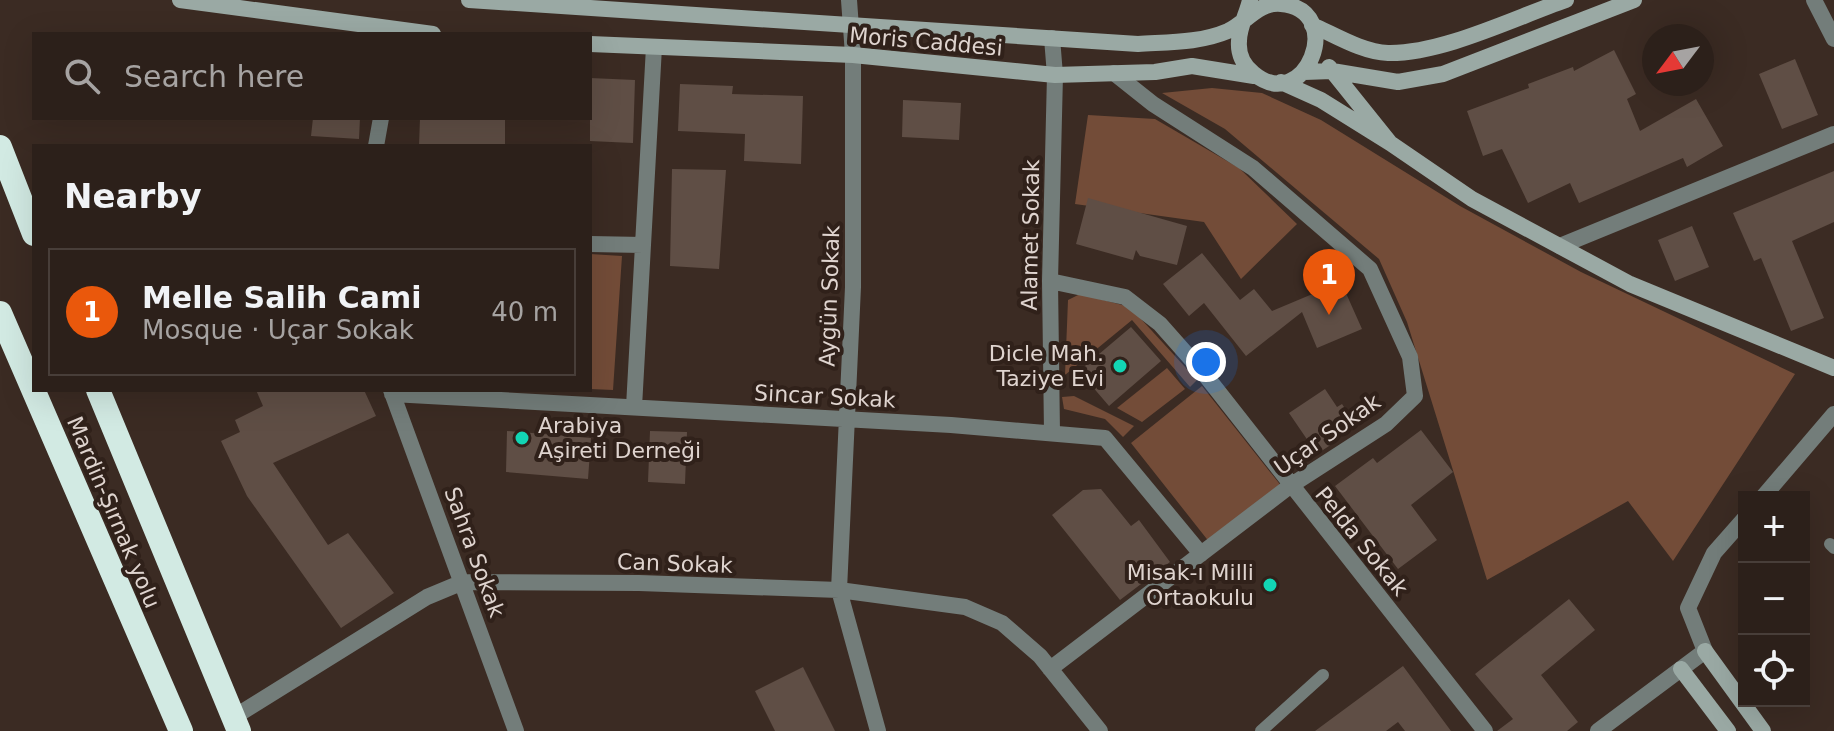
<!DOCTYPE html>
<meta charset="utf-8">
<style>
:root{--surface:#2c201a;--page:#342823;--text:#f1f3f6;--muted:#a6a3a2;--line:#483e39;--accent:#ea580c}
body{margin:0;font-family:"DejaVu Sans",sans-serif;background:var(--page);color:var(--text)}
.controls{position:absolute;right:24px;bottom:24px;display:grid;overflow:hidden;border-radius:0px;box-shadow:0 8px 32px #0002}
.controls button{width:72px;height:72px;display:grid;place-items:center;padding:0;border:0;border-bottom:2px solid var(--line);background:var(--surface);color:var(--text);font:40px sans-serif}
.compass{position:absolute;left:1642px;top:24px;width:72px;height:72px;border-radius:50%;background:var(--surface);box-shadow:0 8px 32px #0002;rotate:238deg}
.you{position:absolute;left:1206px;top:362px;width:28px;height:28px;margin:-20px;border:6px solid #fff;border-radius:50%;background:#1a73e8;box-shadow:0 0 0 12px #1a73e833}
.badge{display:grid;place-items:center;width:52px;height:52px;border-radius:50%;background:var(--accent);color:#fff;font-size:26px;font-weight:700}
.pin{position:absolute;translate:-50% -66px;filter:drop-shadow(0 2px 4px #0008)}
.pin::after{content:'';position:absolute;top:42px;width:28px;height:24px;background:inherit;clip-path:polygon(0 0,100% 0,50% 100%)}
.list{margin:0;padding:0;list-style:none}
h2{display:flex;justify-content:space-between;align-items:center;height:104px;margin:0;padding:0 32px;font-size:34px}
h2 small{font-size:26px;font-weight:400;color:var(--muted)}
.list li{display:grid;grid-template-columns:52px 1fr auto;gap:24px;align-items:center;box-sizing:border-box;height:128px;margin:0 16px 16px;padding:0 16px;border:2px solid var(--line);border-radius:0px}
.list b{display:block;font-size:30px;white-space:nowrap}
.list p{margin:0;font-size:26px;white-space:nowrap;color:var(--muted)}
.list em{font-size:26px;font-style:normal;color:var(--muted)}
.icon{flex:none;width:44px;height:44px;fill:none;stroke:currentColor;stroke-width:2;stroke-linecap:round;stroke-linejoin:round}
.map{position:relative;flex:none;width:1834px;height:731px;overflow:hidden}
.search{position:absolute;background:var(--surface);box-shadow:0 8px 32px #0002;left:32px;top:32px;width:560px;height:88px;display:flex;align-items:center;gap:20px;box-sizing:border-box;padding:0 28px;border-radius:0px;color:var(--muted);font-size:30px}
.panel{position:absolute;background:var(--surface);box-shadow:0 8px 32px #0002;left:32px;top:144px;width:560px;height:248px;border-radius:0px}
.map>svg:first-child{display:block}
</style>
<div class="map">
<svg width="1834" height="731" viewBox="0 0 1834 731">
<rect width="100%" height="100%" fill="#3b2b23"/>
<path fill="#734c38" d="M 1212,88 L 1262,93 L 1321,120 L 1460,206 L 1581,272 L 1795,374 L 1673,561 L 1628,501 L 1487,580 L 1407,322 L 1379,259 L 1225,129 L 1162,93 Z
M 1088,115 L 1155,119 L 1239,168 L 1297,224 L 1241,279 L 1204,222 L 1075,204 Z
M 590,254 L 622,256 L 613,390 L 590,389 Z
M 1080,294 L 1130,307 L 1197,380 L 1190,387 L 1132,320 L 1065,375 L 1068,300 Z
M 1167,368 L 1185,389 L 1142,422 L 1117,408 Z
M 1202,386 L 1282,487 L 1210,543 L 1131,443 Z
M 1074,396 L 1134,426 L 1123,437 L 1105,419 L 1064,409 L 1062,397 Z"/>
<path fill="#5f4e45" d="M 1614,50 L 1636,94 L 1627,99 L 1640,131 L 1696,99 L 1723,146 L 1687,167 L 1683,158 L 1579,203 L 1570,183 L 1528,203 L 1502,149 L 1483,156 L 1467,111 L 1529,88 L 1528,84 L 1573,67 L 1574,71 Z
M 1795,59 L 1818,115 L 1782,129 L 1759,74 Z
M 590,78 L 635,80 L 633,143 L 590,141 Z
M 680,84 L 733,86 L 732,94 L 803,96 L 801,164 L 744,161 L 745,134 L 678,131 Z
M 903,100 L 961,103 L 959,140 L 902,137 Z
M 313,118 L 360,118 L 359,139 L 311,136 Z
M 420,118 L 505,118 L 505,146 L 419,146 Z
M 672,169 L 726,170 L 719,269 L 670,266 Z
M 1834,171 L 1834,222 L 1792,241 L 1824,318 L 1791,331 L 1761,258 L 1754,261 L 1733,213 Z
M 1088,198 L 1187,226 L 1177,265 L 1140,256 L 1136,250 L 1133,260 L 1076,244 Z
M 1692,226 L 1709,267 L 1675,281 L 1658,240 Z
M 1202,253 L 1240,300 L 1254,289 L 1272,311 L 1341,282 L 1362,329 L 1317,348 L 1302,312 L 1246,356 L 1204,303 L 1189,316 L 1163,284 Z
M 1131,327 L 1161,361 L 1109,406 L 1079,371 Z
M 1325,389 L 1337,407 L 1342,404 L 1354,422 L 1332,437 L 1335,442 L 1317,454 L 1289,413 Z
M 256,390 L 364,390 L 376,416 L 273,463 L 328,545 L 348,533 L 394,593 L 341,628 L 247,496 L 221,441 L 240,432 L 235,420 L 263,406 Z
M 1421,430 L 1453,472 L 1411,505 L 1437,540 L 1398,569 L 1335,486 L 1373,458 L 1377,463 Z
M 507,431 L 591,438 L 588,479 L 506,472 Z
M 650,431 L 687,432 L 685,484 L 648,482 Z
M 1101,489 L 1131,526 L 1139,520 L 1170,562 L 1120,600 L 1052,515 L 1083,490 Z
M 1569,599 L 1595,630 L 1541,675 L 1578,722 L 1567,731 L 1497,731 L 1513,719 L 1475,674 Z
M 1403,666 L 1451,731 L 1405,731 L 1398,722 L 1386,731 L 1315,731 Z
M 803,667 L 835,731 L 775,731 L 755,691 Z"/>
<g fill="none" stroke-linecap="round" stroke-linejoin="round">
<path stroke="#737d7a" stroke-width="12" d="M 1830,544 L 1834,548
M 1261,731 L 1323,675"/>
<path stroke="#737d7a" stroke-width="16" d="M 849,0 L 853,55 L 853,287 L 839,590 L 878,731
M 1814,0 L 1834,39
M 1052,38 L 1055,75 L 1050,281 L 1052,433
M 376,146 L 381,118
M 590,244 L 643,245
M 1560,246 L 1834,134
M 1050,281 L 1125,297 L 1160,324 L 1206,376 L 1485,731
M 391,390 L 516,731
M 392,394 L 951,425 L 1105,438 L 1201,554
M 634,407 L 654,47
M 1763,497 L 1834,414
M 1050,669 L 1290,486 L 1386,424 L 1415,396 L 1410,357 L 1370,269 L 1253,168 L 1153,104 L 1114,73
M 234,717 L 427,597 L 463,582 L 639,583 L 839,590 L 965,607 L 1002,623 L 1040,656 L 1100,731
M 1598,731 L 1705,651 L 1688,608 L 1714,553 L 1744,519"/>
<path stroke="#9aa9a4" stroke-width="16" d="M 180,0 L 433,34
M 469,0 L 1138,44 C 1168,42 1200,43 1228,31 C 1247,22 1258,2 1281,4 C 1348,10 1305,117 1253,73 C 1243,65 1238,53 1239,41 C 1239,27 1247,14 1250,0
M 1312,25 C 1335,35 1362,52 1388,53 C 1442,54 1514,18 1566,0
M 590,44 L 853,55 L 1055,75 L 1155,72 L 1192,66 L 1254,76
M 1304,72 L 1332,71 L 1398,82 L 1443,74 L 1634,0
M 1281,82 L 1321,100 L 1390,143 L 1329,67
M 1390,143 L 1472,199 L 1630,284 L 1834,368
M 1705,651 L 1763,731
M 1681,669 L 1728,731"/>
<path stroke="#d2eae3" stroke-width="24" d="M 0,147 L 34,234
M 0,313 L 181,731
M 98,390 L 239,731"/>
</g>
<g fill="#12d5b4" stroke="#30211a" stroke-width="3">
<circle cx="1120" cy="366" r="8"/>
<circle cx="522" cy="438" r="8"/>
<circle cx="1270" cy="585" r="8"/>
</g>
<g text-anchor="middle" stroke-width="8" stroke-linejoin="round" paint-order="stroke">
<g font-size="22" fill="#dfd4cf" stroke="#30211a">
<text transform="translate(926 41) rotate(5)" y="8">Moris Caddesi</text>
<text transform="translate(1030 235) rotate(-89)" y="8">Alamet Sokak</text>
<text transform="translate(829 296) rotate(-88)" y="8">Aygün Sokak</text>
<text transform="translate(825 396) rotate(3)" y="8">Sincar Sokak</text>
<text transform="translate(1327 434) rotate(-35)" y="8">Uçar Sokak</text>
<text transform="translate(114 512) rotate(67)" y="8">Mardin-Şırnak yolu</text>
<text transform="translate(1362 541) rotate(51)" y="8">Pelda Sokak</text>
<text transform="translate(475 552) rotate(70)" y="8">Sahra Sokak</text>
<text transform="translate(675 563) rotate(2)" y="8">Can Sokak</text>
</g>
<g font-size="22" fill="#dfd4cf" stroke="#30211a" text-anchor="end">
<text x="1104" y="361">Dicle Mah.<tspan x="1104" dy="25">Taziye Evi</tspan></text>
<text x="538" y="433" text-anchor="start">Arabiya<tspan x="538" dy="25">Aşireti Derneği</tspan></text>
<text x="1254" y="580">Misak-ı Milli<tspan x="1254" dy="25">Ortaokulu</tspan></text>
</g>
</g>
</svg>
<div class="controls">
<button>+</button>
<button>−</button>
<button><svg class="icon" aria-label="locate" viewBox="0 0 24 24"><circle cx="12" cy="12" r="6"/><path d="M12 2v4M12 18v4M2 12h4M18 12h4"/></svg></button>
</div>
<svg class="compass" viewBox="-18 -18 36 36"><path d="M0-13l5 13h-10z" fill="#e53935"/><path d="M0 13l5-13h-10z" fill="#a6a3a2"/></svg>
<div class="you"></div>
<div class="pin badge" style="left:1329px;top:315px">1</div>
<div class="search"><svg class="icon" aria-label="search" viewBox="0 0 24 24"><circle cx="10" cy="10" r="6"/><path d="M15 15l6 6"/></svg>Search here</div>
<section class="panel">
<h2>Nearby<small></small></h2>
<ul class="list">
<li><span class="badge">1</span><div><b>Melle Salih Cami</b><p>Mosque · Uçar Sokak</p></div><em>40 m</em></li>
</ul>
</section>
</div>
